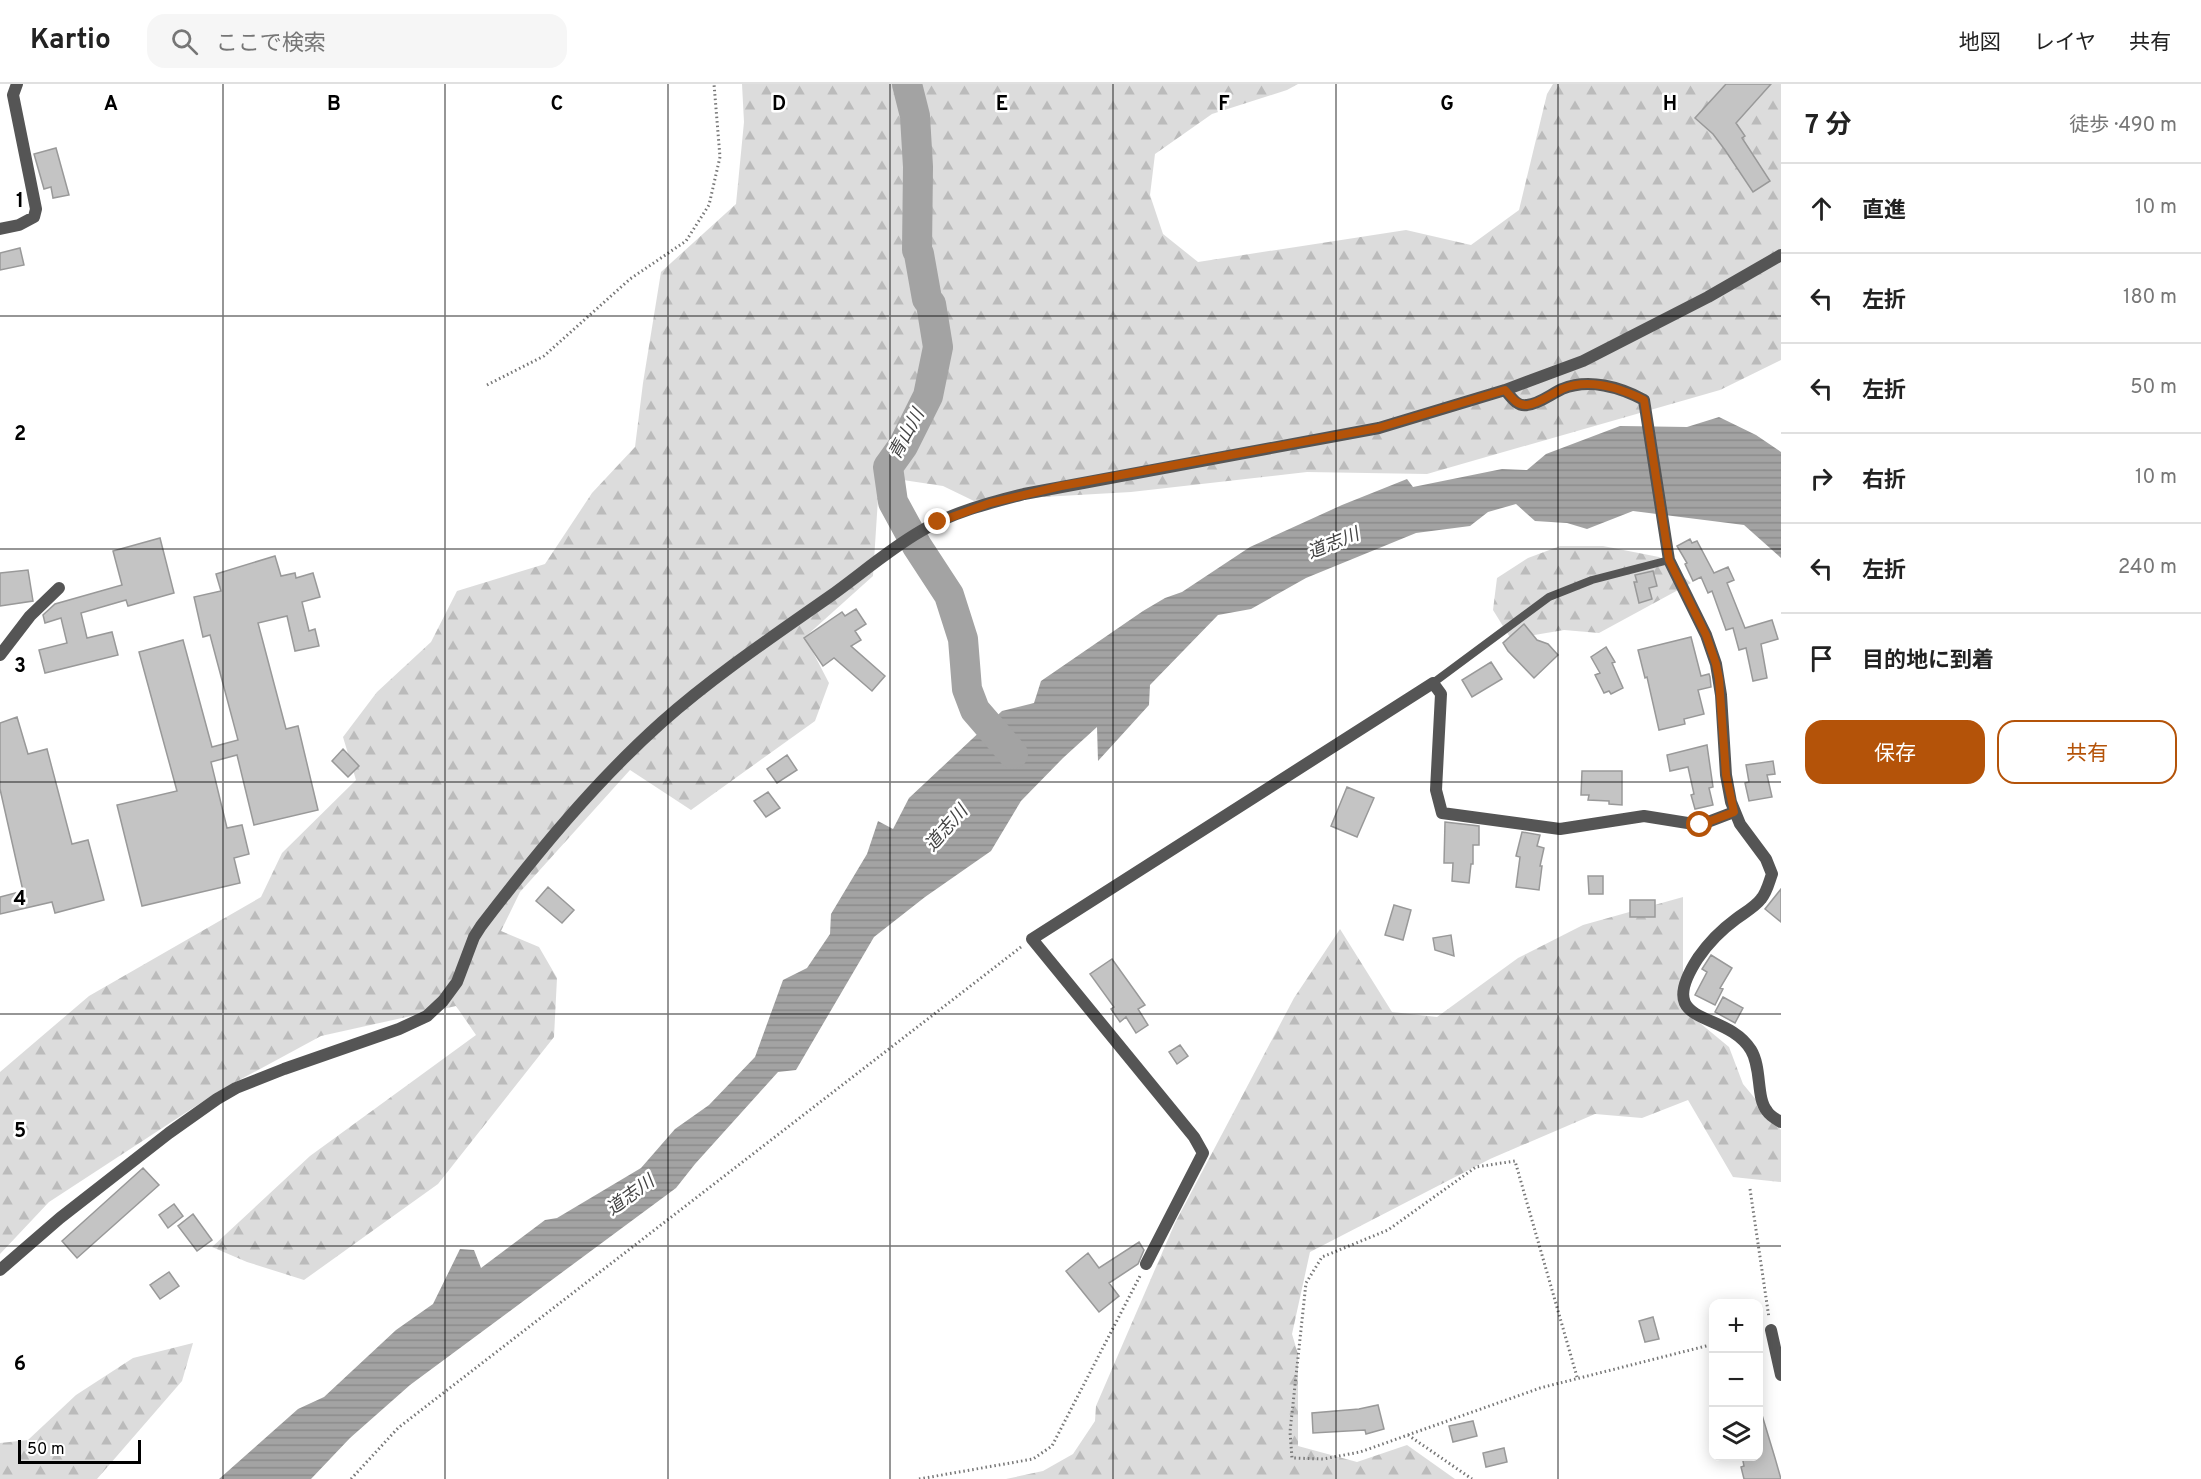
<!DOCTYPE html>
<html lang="ja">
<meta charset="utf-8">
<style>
:root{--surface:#fff;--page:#f6f6f6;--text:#222;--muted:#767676;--line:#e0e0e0;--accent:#b45309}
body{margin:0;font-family:Overpass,"Noto Sans JP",sans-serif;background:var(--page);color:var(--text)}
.controls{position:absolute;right:18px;bottom:18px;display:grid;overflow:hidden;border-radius:12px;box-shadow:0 3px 15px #0003}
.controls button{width:54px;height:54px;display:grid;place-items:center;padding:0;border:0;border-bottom:2px solid var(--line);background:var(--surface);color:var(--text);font:30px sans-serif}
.scale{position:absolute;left:18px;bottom:15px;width:123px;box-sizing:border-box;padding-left:6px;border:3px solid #000;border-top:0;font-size:16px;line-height:21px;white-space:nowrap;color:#000;-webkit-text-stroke:4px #fff;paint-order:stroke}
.stop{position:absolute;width:18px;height:18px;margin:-14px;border:4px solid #b45309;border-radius:50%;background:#fff}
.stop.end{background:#b45309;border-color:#fff;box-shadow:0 2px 6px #0008}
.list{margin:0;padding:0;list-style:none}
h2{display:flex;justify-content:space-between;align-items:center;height:78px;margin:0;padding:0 24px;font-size:26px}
h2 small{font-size:20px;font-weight:400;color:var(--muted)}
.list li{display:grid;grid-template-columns:39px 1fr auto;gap:18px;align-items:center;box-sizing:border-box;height:90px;padding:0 24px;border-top:2px solid var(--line)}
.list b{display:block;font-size:22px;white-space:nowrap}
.list em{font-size:20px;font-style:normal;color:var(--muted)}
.actions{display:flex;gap:12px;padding:18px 24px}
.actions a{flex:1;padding:14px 0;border:2px solid var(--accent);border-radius:18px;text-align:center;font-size:21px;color:var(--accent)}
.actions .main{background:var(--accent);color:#fff}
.icon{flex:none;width:33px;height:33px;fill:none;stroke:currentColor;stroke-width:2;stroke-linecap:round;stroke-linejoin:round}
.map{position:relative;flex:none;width:1781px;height:1395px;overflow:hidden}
header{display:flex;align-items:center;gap:36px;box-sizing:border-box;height:84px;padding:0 30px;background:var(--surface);border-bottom:2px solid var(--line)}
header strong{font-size:28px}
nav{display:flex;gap:33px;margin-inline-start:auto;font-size:21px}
.search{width:420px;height:54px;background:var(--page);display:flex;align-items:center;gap:15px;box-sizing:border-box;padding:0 21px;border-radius:18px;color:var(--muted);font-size:22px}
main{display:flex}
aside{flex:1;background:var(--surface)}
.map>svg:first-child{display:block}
</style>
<header>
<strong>Kartio</strong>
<div class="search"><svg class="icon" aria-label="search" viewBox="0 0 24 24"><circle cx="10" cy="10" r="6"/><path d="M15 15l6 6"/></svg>ここで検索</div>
<nav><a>地図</a><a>レイヤ</a><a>共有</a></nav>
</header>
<main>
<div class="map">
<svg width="1781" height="1395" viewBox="0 0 1781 1395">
<defs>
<pattern id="forest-firs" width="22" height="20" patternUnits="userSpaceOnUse" patternTransform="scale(1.5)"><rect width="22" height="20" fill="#dcdcdc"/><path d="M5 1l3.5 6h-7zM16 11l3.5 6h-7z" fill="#bbb"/></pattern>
<pattern id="water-rules" width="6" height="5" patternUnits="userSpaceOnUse" patternTransform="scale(1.5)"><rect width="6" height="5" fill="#a3a3a3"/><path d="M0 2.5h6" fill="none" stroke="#8b8b8b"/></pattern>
</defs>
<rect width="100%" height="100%" fill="#fff"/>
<path fill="url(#forest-firs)" d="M 742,0 L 1298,0 L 1287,6 L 1212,30 L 1155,70 L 1150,111 L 1163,150 L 1198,178 L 1406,146 L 1471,161 L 1519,126 L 1547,10 L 1553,0 L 1781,0 L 1781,276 L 1720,306 L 1427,390 L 1307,388 L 1131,408 L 974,417 L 943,402 L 903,396 L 881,368 L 873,492 L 805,553 L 829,599 L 815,637 L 691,726 L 630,686 L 520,808 L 501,847 L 539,863 L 557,894 L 554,953 L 438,1100 L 304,1196 L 247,1178 L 212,1163 L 310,1072 L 476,951 L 456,922 L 321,952 L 219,1007 L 49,1118 L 0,1170 L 0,988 L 89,912 L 261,813 L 282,769 L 356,696 L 343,653 L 377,608 L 431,558 L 457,507 L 545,480 L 592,409 L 635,363 L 643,299 L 661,188 L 736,120 L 744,38 Z
M 1560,462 L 1603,462 L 1659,473 L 1691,499 L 1599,549 L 1564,546 L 1511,555 L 1493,526 L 1497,494 L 1528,474 Z
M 1683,813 L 1683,925 L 1729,963 L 1743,1000 L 1781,1046 L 1781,1098 L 1733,1093 L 1688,1016 L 1642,1034 L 1595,1030 L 1490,1075 L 1310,1168 L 1292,1250 L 1298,1270 L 1298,1362 L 1357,1378 L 1407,1361 L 1455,1395 L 1006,1395 L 1043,1387 L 1073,1370 L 1095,1337 L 1096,1322 L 1175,1139 L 1294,914 L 1340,845 L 1392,928 L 1437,933 L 1518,874 L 1583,841 Z
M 193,1259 L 182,1297 L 97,1395 L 0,1395 L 0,1359 L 28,1356 L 76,1311 L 133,1274 Z"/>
<path fill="url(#water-rules)" d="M 1719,333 L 1756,351 L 1781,368 L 1781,474 L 1744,441 L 1633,427 L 1587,445 L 1567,439 L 1535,437 L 1516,420 L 1488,428 L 1470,442 L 1416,449 L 1306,494 L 1251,525 L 1218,531 L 1150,601 L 1149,621 L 1098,677 L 1097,643 L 1063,674 L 1021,717 L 991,767 L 925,813 L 874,853 L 796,986 L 778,988 L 695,1080 L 676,1104 L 410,1301 L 350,1354 L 311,1395 L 219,1395 L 298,1325 L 324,1313 L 396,1246 L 433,1220 L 460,1165 L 474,1166 L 481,1184 L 545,1136 L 557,1134 L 641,1084 L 675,1045 L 709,1021 L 755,973 L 783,896 L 807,884 L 830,850 L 831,830 L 867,770 L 878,737 L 893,745 L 909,714 L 1002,627 L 1034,619 L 1041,597 L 1143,527 L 1165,514 L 1182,508 L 1250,463 L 1342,421 L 1407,395 L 1413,403 L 1502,385 L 1527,386 L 1546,370 L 1620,342 L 1687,343 Z"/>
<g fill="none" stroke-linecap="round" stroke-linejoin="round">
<path stroke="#a3a3a3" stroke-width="30" d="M 907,0 L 915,32 L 918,83 L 917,166 L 919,170 L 927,215 L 931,220 L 938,263 L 928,312 L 903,362 L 888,383 L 893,418 L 917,462 L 949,511 L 963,555 L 967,605 L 975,626 L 1013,670"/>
</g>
<path fill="#c4c4c4" stroke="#999" stroke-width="1.5" d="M 1726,0 L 1771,0 L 1736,39 L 1745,52 L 1742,54 L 1770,97 L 1753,108 L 1725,66 L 1713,50 L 1695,34 Z
M 56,64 L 69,111 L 53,114 L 51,103 L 44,105 L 34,70 Z
M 20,164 L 24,181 L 0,186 L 0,169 Z
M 160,454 L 174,509 L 128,522 L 126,516 L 81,529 L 87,554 L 112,548 L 118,571 L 45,589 L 39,566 L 67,559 L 61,534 L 45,539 L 43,531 L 55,520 L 122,501 L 113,467 Z
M 1690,455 L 1692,459 L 1697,457 L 1714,489 L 1728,483 L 1734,496 L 1727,499 L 1745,544 L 1772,536 L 1778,555 L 1761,560 L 1767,594 L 1753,597 L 1746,564 L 1739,566 L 1733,544 L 1726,546 L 1712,507 L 1708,509 L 1701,493 L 1693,497 L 1685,480 L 1687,479 L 1677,462 Z
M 275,472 L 281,492 L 295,489 L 296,494 L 313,489 L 320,513 L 302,518 L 309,547 L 315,545 L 319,562 L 295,567 L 287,532 L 258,539 L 286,645 L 298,642 L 318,726 L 254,741 L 237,671 L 211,678 L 227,744 L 242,741 L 249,770 L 234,774 L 240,799 L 142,822 L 117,721 L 177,707 L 139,568 L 183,556 L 212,663 L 238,656 L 210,551 L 203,553 L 194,513 L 221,507 L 216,490 Z
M 28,486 L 33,517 L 0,522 L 0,489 Z
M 1653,487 L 1657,502 L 1649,504 L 1652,515 L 1639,519 L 1634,498 L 1637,498 L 1635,491 Z
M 856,525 L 866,540 L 855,547 L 861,556 L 851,562 L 885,592 L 872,607 L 834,574 L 823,582 L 804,554 L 842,528 L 845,532 Z
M 1524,540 L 1537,556 L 1548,560 L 1558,571 L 1534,594 L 1508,567 L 1503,559 Z
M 1691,553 L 1701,592 L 1709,590 L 1710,593 L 1711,603 L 1698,606 L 1704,630 L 1684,635 L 1685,640 L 1659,646 L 1647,593 L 1645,594 L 1638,566 Z
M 1606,563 L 1615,578 L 1612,579 L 1623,604 L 1611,610 L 1609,607 L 1604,609 L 1595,591 L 1600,589 L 1591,573 Z
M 1491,578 L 1502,595 L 1472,613 L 1462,596 Z
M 17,633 L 28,670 L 47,665 L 72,760 L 88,756 L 104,816 L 55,829 L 52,818 L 0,830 L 0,813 L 23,807 L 0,705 L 0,639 Z
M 1707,661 L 1713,703 L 1709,704 L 1713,721 L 1695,725 L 1691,711 L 1694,710 L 1688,683 L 1670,687 L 1667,671 Z
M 343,665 L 359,682 L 348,693 L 332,677 Z
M 787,671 L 797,686 L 777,699 L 767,685 Z
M 1773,677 L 1775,690 L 1767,691 L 1772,713 L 1749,717 L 1745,699 L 1749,698 L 1746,681 Z
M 1582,687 L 1622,687 L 1622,721 L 1609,720 L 1609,717 L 1588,716 L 1589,711 L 1581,711 Z
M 1347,703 L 1374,714 L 1357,753 L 1331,742 Z
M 768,708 L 780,724 L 766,733 L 754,717 Z
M 1445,738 L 1479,742 L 1479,761 L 1473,761 L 1473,780 L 1471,780 L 1469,799 L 1452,797 L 1453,779 L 1444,779 Z
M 1522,748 L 1540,751 L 1537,762 L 1544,764 L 1540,782 L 1542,782 L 1539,806 L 1516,803 L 1520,773 L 1516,772 Z
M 1588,792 L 1603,792 L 1603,810 L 1589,810 Z
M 548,803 L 574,826 L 562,839 L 536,817 Z
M 1781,805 L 1781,838 L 1765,825 Z
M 1630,816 L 1655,816 L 1655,833 L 1630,833 Z
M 1394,821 L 1411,826 L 1403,856 L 1385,851 Z
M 1451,851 L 1454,872 L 1435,866 L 1433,854 Z
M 1711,871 L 1732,884 L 1720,904 L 1723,905 L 1715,921 L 1695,911 L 1707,888 L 1702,885 Z
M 1112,875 L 1145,921 L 1138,925 L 1148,941 L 1136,949 L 1126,933 L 1120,938 L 1111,925 L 1114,923 L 1090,890 Z
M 1723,913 L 1743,924 L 1735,939 L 1715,928 Z
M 1180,961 L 1188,972 L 1177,980 L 1169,968 Z
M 143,1084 L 159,1101 L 77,1174 L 62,1157 Z
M 174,1120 L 183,1132 L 168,1144 L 159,1131 Z
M 193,1130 L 212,1156 L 197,1167 L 178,1142 Z
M 1139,1158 L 1144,1166 L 1138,1180 L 1109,1199 L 1119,1212 L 1099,1228 L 1066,1187 L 1088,1169 L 1099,1184 Z
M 169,1188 L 179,1202 L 160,1215 L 150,1201 Z
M 1653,1233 L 1659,1255 L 1645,1258 L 1639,1237 Z
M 1378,1321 L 1384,1345 L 1366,1350 L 1365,1346 L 1313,1349 L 1312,1329 L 1359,1325 Z
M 1762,1331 L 1775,1374 L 1781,1395 L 1744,1395 L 1741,1383 L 1744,1382 L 1742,1372 L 1758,1372 L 1758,1332 Z
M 1473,1337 L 1477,1352 L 1453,1358 L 1449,1342 Z
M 1504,1364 L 1507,1378 L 1486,1383 L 1483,1369 Z"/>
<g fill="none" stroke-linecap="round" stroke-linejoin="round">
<path stroke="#777" stroke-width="3" stroke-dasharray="1.5 3" stroke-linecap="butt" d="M 487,301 L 544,272 L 630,195 L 686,157 L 709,121 L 720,73 L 714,0
M 1750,1105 L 1769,1234
M 1577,1293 L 1515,1077 L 1476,1083 L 1388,1146 L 1322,1173 L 1306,1199 L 1290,1348 L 1292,1374 L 1323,1375 L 1360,1368 L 1540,1304 L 1714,1260
M 1408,1351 L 1472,1395
M 351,1395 L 398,1344 L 1021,863
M 919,1395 L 1033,1375 L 1052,1362 L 1140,1192"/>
<path stroke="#555" stroke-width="8" d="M 1433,599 L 1549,513 L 1592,496 L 1669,476"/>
<path stroke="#555" stroke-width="12" d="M 0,145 L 19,141 L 34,133 L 36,125 L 13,11 L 17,0
M 1505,306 C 1511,313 1517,323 1527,321 C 1539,320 1551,310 1562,305 C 1589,294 1620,303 1644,316 L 1669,476 L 1706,551 L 1716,580 L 1721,611 L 1726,691 L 1731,718 L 1740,740 L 1766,775 L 1772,790 C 1769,798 1767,808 1761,815 C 1755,823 1744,829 1736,835 C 1721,846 1709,858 1698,874 C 1652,945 1725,924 1751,966 C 1762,984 1756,1014 1767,1027 C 1770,1032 1776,1035 1781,1038
M 0,571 L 30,532 L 59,504
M 1146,1180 L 1203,1069 L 1194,1053 L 1032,855 L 1433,599 L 1441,610 L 1436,706 L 1442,729 L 1560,745 L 1644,732 L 1700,741 L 1734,728
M 0,1186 L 60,1134 L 169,1049 L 217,1015 L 236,1004 L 284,985 L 399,945 L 427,932 L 443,917 L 457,898 L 474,853 L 481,842 C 536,770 594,699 662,638 C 714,592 772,553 829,513 C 860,491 888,466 921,447 C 953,428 989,419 1024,410 L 1379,344 L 1505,306 L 1583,277 L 1708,213 L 1781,171
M 1771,1246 L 1781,1291"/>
</g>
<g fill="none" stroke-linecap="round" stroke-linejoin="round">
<path stroke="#b45309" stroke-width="8" d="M 938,438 L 990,419 L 1061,402 L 1378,344 L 1505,306 C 1511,313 1517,322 1527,321 C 1539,320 1551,310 1562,305 C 1588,294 1620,304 1644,316 L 1669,476 L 1706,551 L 1716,580 L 1719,595 L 1726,691 L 1734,728 L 1700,741"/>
</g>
<path fill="none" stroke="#000" stroke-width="1.5" stroke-opacity="0.55" d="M 223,0 L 223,1395M 445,0 L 445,1395M 668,0 L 668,1395M 890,0 L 890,1395M 1113,0 L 1113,1395M 1336,0 L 1336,1395M 1558,0 L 1558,1395M 0,232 L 1781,232M 0,465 L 1781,465M 0,698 L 1781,698M 0,930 L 1781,930M 0,1162 L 1781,1162"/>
<g text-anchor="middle" stroke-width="5" stroke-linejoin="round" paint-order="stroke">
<g font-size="18" font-style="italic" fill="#444" stroke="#fff">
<text transform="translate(906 350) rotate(-61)" y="6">青山川</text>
<text transform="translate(1333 459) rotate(-22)" y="6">道志川</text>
<text transform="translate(946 744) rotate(-49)" y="6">道志川</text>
<text transform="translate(630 1111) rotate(-36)" y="6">道志川</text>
</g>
</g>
<g font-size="20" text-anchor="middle" font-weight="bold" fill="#000" stroke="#fff" stroke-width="5" stroke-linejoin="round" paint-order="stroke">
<text x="111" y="26">A</text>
<text x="334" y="26">B</text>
<text x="557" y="26">C</text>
<text x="779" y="26">D</text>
<text x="1002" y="26">E</text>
<text x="1224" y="26">F</text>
<text x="1447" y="26">G</text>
<text x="1670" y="26">H</text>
<text x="20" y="123">1</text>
<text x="20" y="356">2</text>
<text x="20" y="588">3</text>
<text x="20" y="821">4</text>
<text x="20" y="1053">5</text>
<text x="20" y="1286">6</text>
</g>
</svg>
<div class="controls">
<button>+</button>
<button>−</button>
<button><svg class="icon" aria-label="layers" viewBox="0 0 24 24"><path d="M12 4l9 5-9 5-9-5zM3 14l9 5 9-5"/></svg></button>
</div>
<div class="scale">50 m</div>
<div class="stop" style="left:1700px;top:741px"></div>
<div class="stop end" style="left:938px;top:438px"></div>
</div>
<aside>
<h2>7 分<small>徒歩 · 490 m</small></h2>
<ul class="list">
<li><svg class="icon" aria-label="ahead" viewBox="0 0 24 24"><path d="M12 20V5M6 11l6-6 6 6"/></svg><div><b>直進</b></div><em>10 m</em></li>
<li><svg class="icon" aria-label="left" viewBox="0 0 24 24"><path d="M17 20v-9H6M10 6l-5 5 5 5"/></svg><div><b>左折</b></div><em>180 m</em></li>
<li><svg class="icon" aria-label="left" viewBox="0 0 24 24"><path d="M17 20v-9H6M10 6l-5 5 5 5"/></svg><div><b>左折</b></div><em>50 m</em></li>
<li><svg class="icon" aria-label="right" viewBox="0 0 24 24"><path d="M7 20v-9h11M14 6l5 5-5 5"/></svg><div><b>右折</b></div><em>10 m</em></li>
<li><svg class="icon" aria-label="left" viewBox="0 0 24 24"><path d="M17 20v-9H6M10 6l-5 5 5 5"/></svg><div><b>左折</b></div><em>240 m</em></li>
<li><svg class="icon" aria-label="arrive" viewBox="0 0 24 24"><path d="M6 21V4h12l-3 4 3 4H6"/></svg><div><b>目的地に到着</b></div></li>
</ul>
<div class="actions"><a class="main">保存</a><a>共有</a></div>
</aside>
</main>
